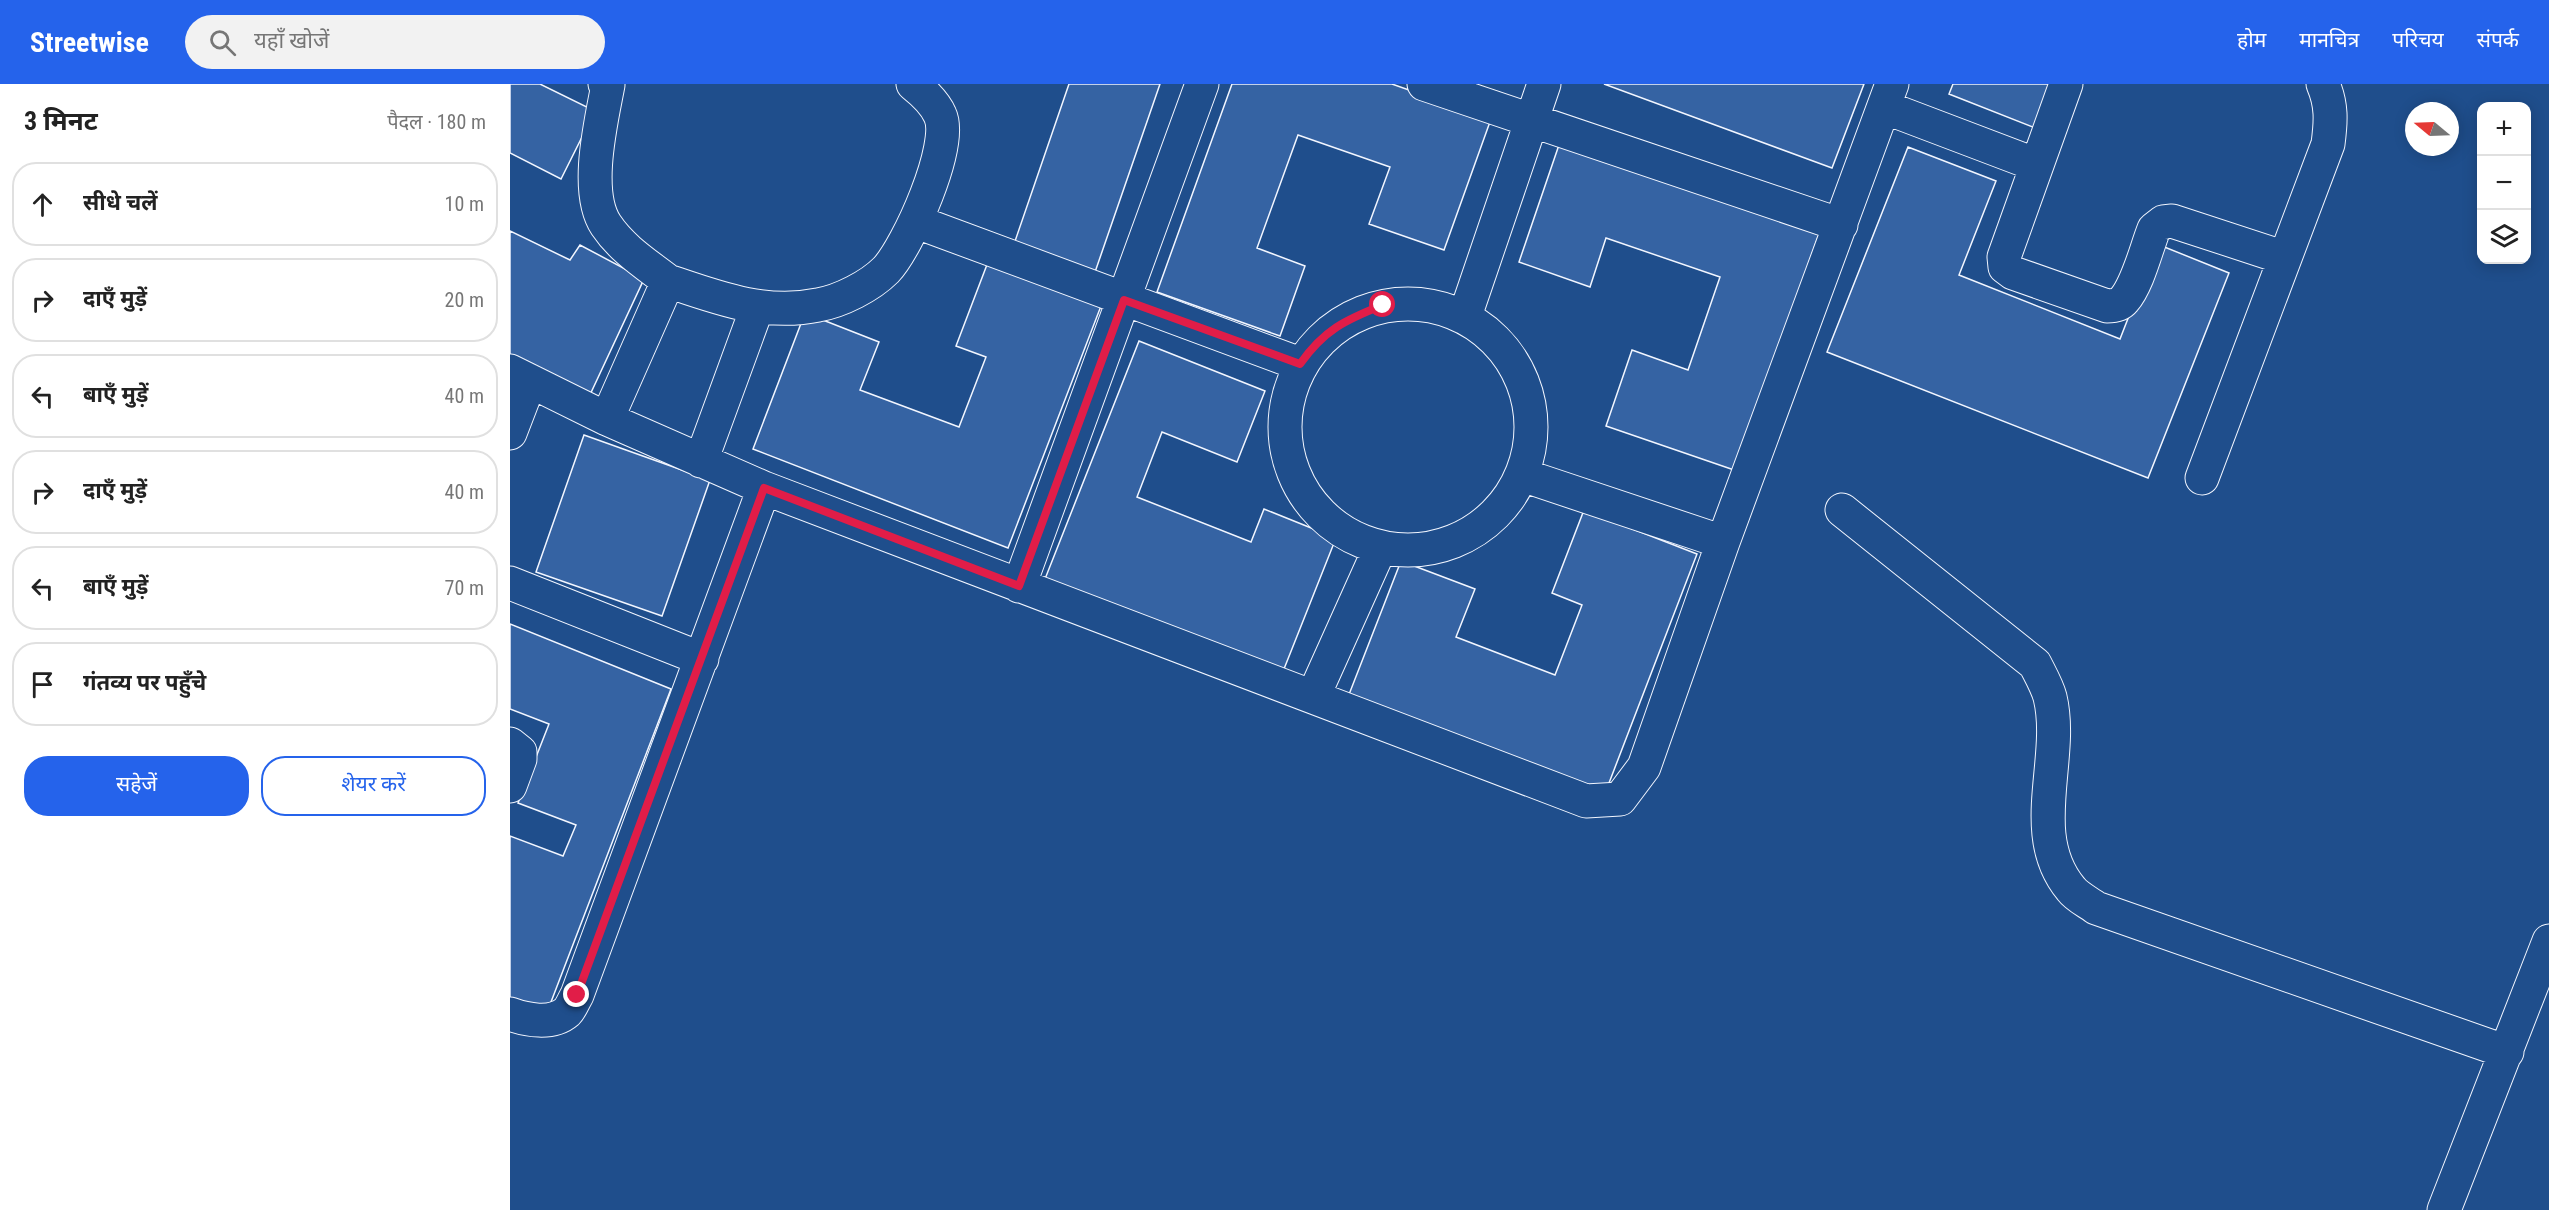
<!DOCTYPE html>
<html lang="hi">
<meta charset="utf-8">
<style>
:root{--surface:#fff;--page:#f2f2f2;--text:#222;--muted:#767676;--line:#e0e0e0;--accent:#2563eb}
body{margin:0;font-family:"Roboto Condensed","Noto Sans Devanagari",sans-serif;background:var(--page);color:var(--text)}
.controls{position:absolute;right:18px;top:18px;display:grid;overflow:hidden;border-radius:12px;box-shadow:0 3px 15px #0003}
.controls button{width:54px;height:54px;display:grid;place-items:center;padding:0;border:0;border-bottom:2px solid var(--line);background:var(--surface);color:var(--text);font:30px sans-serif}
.compass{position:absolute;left:1895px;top:18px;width:54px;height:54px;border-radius:50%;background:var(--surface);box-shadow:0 3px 15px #0003;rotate:289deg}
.stop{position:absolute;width:18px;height:18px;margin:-14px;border:4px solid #e11d48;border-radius:50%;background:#fff}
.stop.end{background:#e11d48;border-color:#fff;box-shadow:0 2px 6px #0008}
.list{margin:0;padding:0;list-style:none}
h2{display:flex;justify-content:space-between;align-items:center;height:78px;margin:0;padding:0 24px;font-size:26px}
h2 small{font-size:20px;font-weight:400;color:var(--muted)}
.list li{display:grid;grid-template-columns:39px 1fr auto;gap:18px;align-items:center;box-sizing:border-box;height:84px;margin:0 12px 12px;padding:0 12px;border:2px solid var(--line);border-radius:24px}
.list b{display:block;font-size:22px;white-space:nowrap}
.list em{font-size:20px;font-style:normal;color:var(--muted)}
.actions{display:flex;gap:12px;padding:18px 24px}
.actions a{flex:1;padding:14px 0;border:2px solid var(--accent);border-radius:24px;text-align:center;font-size:21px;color:var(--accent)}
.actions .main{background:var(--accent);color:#fff}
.icon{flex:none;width:33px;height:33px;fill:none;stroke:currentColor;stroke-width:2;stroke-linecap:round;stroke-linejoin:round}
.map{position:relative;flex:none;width:2039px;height:1126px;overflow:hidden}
header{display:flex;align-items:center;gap:36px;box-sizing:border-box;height:84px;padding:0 30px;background:var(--accent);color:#fff}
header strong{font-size:28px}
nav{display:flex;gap:33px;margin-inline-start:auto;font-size:21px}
.search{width:420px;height:54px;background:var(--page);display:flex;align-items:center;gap:15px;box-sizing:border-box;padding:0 21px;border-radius:33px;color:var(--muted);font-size:22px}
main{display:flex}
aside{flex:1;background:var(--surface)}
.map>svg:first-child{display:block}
</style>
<header>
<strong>Streetwise</strong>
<div class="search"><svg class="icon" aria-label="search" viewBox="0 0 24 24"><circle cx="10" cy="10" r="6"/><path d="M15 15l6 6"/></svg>यहाँ खोजें</div>
<nav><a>होम</a><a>मानचित्र</a><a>परिचय</a><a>संपर्क</a></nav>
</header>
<main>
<aside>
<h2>3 मिनट<small>पैदल · 180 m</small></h2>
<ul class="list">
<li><svg class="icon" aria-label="ahead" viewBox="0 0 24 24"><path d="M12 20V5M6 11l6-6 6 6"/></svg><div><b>सीधे चलें</b></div><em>10 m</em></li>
<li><svg class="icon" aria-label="right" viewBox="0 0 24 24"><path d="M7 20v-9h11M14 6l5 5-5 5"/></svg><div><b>दाएँ मुड़ें</b></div><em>20 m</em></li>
<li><svg class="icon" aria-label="left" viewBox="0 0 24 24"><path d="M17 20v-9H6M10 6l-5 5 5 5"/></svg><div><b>बाएँ मुड़ें</b></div><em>40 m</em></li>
<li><svg class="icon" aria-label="right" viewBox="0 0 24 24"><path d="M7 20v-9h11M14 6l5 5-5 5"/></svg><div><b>दाएँ मुड़ें</b></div><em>40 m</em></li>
<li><svg class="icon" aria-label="left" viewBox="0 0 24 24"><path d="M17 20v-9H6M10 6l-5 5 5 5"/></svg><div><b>बाएँ मुड़ें</b></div><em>70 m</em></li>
<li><svg class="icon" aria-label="arrive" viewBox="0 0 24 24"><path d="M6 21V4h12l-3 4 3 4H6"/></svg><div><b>गंतव्य पर पहुँचे</b></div></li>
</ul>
<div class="actions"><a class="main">सहेजें</a><a>शेयर करें</a></div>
</aside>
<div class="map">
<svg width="2039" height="1126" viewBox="0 0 2039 1126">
<rect width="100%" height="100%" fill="#1f4e8c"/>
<path fill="#3563a3" stroke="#f2f6ff" stroke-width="1.5" d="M 0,0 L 30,0 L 85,27 L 51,95 L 0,69 Z
M 559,0 L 650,0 L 584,191 L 503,163 Z
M 722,0 L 882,0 L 981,35 L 934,166 L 859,140 L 880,83 L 788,51 L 747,164 L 795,182 L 770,252 L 647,208 Z
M 1094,0 L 1354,0 L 1322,84 Z
M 1443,0 L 1552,0 L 1533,47 L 1439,10 Z
M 1051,55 L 1311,144 L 1227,387 L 1096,342 L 1122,266 L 1178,286 L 1210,193 L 1096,154 L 1080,203 L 1009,178 Z
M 1398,63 L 1486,97 L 1449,191 L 1610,255 L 1647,160 L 1719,189 L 1638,394 L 1317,268 Z
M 0,147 L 60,176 L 70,161 L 134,195 L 78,315 L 0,277 Z
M 478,178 L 591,222 L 498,464 L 243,365 L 295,229 L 369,258 L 350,306 L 449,343 L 476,273 L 446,262 Z
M 629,257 L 755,307 L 727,378 L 652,348 L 627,413 L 741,458 L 754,425 L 826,454 L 770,595 L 533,500 Z
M 74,351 L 200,396 L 152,532 L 26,488 Z
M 1074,426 L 1187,470 L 1094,712 L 838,613 L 891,477 L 965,505 L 946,553 L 1045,591 L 1072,521 L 1042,509 Z
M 0,540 L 161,605 L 36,931 L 0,917 L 0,752 L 53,772 L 66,741 L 8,719 L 39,640 L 0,625 Z"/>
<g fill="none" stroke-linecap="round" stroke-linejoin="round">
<g stroke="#f2f6ff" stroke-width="35">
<path id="minor" d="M 95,0 L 98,1 C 91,38 74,108 96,141 C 112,165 136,180 158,197
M 914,0 L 1331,141
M 1556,0 L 1494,173 L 1495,183 L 1503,189 L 1597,222 C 1603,222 1610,221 1614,216 C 1628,200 1636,165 1644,145 L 1653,138 L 1662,137 L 1775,174
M 1374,23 L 1527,81
M 407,138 L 790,280
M775 343a123 123 0 1 1 246 0a123 123 0 1 1-246 0Z
M 955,232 L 1034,0
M 0,287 L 97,335 L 254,404
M 97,335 L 158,197 C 208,214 255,232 308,221 C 331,217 360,202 376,186 C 398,163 444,60 430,31 C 425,19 413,8 403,0
M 0,349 L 20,297
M 191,377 L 247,224
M 1012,391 L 1213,458
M 1692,394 L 1818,60 C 1821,37 1822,21 1813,0
M 1332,426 L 1525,580 C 1530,590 1537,602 1540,613 C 1555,675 1515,750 1561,805 C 1567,813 1578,818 1586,824 L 1997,968
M 0,499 L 192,575
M 509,502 L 692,0
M 803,613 L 870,464
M 0,660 L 10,668 L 10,675 L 0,702
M 0,930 C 16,936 42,941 57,928 C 61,924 64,916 67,911 L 254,404 L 1076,717 L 1110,715 L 1134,683 L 1213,458 L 1382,0
M 1934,1126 L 2039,857"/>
</g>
<use href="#minor" stroke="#1f4e8c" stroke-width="33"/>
</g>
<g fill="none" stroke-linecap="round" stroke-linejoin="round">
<path stroke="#e11d48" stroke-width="8" d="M 67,911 L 254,404 L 509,502 L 614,216 L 790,280 C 814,246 835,236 873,221"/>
</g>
</svg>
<div class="controls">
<button>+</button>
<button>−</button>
<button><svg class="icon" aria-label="layers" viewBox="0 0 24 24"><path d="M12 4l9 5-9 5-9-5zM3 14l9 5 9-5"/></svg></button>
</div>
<svg class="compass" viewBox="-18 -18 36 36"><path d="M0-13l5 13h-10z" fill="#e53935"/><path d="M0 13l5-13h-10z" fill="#767676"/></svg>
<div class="stop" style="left:873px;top:221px"></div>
<div class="stop end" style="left:67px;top:911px"></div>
</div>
</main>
